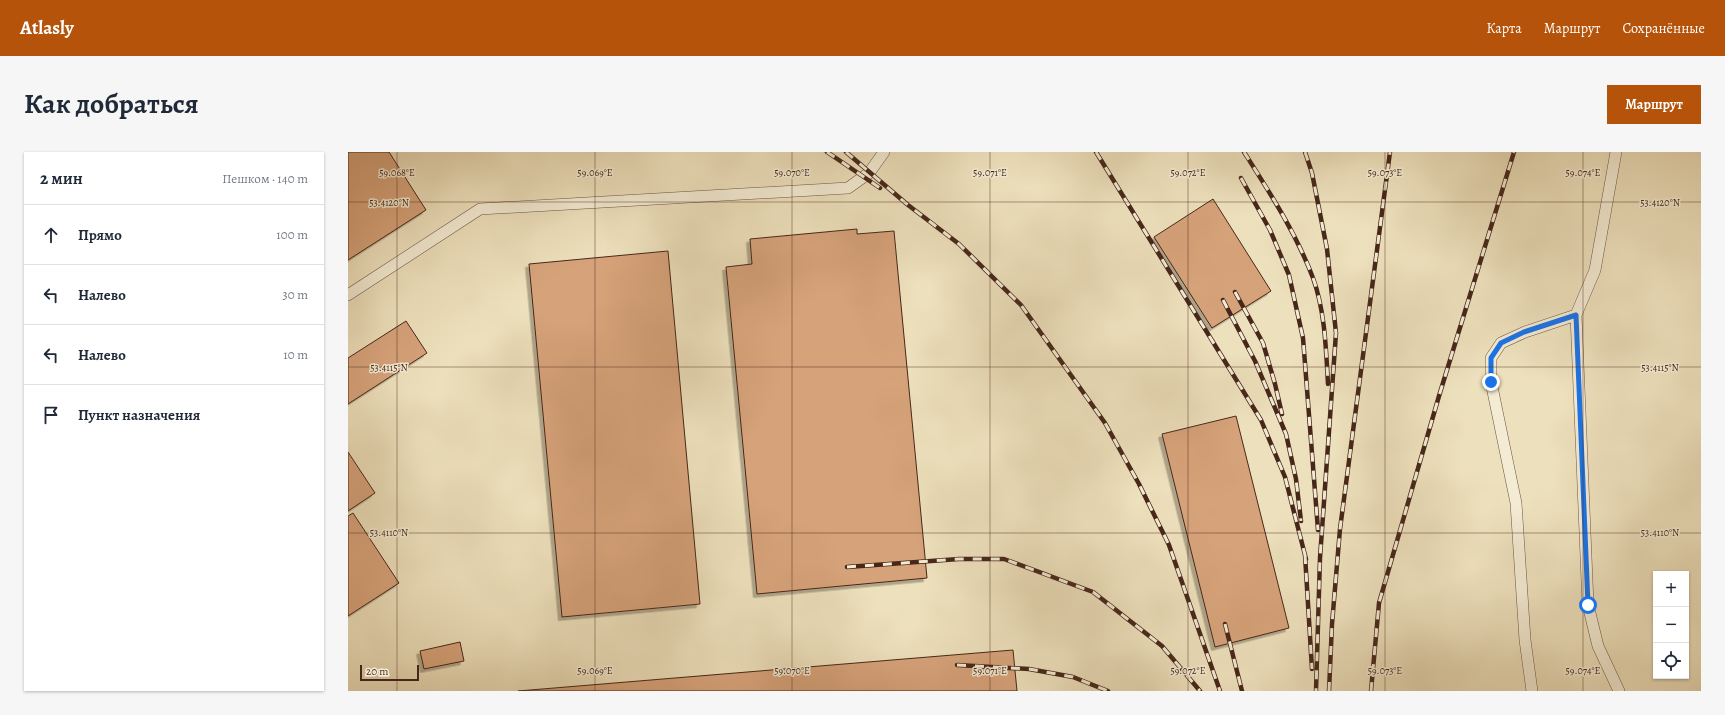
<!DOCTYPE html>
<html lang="ru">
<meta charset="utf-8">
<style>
:root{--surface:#fff;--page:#f6f6f7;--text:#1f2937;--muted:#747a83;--line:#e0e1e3;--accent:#b45309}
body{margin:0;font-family:Alegreya,serif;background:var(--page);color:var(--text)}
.controls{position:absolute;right:12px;bottom:12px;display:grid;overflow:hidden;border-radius:0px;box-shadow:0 1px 3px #0004}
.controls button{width:36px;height:36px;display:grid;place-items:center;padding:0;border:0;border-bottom:1px solid var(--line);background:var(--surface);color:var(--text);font:20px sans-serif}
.scale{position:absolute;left:12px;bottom:10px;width:59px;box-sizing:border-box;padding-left:4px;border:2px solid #47271a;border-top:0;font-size:11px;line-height:14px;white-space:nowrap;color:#47271a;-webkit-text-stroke:3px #f3ebd3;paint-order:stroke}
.stop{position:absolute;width:12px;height:12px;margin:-9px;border:3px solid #1a73e8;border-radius:50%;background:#fff}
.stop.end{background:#1a73e8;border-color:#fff;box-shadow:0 1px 4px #0008}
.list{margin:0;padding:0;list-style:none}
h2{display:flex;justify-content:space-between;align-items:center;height:52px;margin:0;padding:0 16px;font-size:17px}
h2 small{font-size:13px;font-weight:400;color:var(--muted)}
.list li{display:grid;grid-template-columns:26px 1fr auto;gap:12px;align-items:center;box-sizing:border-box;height:60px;padding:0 16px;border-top:1px solid var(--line)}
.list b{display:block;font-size:15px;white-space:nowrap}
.list em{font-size:13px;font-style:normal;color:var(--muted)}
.icon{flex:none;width:22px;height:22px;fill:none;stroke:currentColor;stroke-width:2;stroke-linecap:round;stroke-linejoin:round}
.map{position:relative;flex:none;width:1353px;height:539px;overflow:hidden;border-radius:0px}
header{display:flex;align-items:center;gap:24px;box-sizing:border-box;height:56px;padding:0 20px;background:var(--accent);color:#fff}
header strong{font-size:19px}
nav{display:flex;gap:22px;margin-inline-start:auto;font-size:14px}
.intro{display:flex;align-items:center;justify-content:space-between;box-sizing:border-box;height:96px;padding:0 24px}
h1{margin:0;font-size:28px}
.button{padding:10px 18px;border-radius:0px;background:var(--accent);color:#fff;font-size:14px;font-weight:700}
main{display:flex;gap:24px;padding:0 24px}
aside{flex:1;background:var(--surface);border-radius:0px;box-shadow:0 1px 3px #0004}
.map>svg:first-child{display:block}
</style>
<header>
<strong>Atlasly</strong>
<nav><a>Карта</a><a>Маршрут</a><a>Сохранённые</a></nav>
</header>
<div class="intro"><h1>Как добраться</h1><a class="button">Маршрут</a></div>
<main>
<aside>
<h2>2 мин<small>Пешком · 140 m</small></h2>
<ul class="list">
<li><svg class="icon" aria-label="ahead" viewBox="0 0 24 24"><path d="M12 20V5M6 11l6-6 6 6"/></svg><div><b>Прямо</b></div><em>100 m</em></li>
<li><svg class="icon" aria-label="left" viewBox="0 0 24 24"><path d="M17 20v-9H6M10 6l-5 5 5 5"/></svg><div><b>Налево</b></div><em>30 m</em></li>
<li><svg class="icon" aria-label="left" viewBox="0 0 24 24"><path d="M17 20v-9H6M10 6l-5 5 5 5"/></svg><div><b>Налево</b></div><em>10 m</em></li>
<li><svg class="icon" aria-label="arrive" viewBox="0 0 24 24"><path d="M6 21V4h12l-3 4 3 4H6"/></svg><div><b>Пункт назначения</b></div></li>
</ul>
</aside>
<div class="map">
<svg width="1353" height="539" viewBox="0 0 1353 539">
<defs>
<filter id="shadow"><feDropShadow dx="-3.5" dy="3.5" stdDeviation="0" flood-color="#0004"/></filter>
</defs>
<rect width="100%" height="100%" fill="#ede0bc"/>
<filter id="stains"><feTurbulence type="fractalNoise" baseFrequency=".005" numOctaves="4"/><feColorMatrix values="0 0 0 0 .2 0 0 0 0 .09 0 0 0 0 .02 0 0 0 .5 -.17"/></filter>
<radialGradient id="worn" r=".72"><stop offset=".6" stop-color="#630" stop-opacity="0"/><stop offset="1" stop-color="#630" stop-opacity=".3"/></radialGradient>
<path fill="#d6a27a" stroke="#47271a" filter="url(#shadow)" d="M 0,0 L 41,0 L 78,58 L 0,108 Z
M 865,47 L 923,139 L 864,176 L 806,85 Z
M 509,77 L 509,82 L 546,79 L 579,426 L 409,442 L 378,115 L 404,112 L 402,87 Z
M 320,99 L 352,452 L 214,465 L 181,112 Z
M 58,169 L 79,201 L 0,252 L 0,206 Z
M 888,264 L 941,476 L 867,495 L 814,282 Z
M 0,300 L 27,341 L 0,359 Z
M 5,361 L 51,431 L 0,464 L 0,364 Z
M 112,490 L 116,509 L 76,517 L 72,499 Z
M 665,498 L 669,539 L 170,539 Z"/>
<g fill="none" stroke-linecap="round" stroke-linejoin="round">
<g stroke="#705542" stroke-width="12">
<path id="lane" d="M 1268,0 L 1247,118 L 1228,163 L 1240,453 L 1250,494 L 1271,539
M 0,143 L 132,57 L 500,36 L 521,21 L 536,0
M 1184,539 L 1177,488 L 1168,351 L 1143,230 L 1143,206 L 1153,191 L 1177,180 L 1228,163"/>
</g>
<use href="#lane" stroke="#f3ebd3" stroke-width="11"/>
<g stroke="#47271a" stroke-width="4.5">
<path id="rail" d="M 479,0 L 532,36
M 498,0 L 560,53 L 611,92 L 673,153 L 757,271 L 791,332 L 821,393 L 872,539
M 748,0 L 913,268 L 937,325 L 958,407
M 896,0 C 922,41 948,81 965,126 C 977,159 978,197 980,232
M 957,0 L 964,21 L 979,97 L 988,181 L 972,406 L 968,539
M 893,26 L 922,78 L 941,123 L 955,186 L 970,378
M 887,140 L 915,191 L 927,232 L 934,262
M 875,148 L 907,209 L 938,282 L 948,327 L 953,369
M 957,403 L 964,517
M 499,415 L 611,407 L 656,407 L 745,440 L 814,494 L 852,539
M 877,472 L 894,539
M 609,513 L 681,517 L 725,525 L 760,539
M 981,539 L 984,472 L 992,377 L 1042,0
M 1023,539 L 1031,451 L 1091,244 L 1166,0"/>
</g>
<use href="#rail" stroke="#f3ebd3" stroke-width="3" stroke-dasharray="9" stroke-linecap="butt"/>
</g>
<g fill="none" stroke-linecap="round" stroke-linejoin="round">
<path stroke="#1a73e8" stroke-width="5" d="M 1143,230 L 1143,206 L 1153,191 L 1176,180 L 1228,163 L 1240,453"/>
</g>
<path fill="none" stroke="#47271a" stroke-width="1" stroke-opacity="0.45" d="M 49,0 L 49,539M 247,0 L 247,539M 444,0 L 444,539M 642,0 L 642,539M 840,0 L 840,539M 1037,0 L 1037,539M 1235,0 L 1235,539M 0,50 L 1353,50M 0,215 L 1353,215M 0,381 L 1353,381"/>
<g font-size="10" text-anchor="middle" fill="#47271a" stroke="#f3ebd3" stroke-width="3" stroke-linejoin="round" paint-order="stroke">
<text x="49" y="24">59.068°E</text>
<text x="247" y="24">59.069°E</text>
<text x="444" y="24">59.070°E</text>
<text x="642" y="24">59.071°E</text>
<text x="840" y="24">59.072°E</text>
<text x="1037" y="24">59.073°E</text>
<text x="1235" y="24">59.074°E</text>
<text x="41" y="54">53.4120°N</text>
<text x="1312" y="54">53.4120°N</text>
<text x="41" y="219">53.4115°N</text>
<text x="1312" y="219">53.4115°N</text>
<text x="41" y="384">53.4110°N</text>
<text x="1312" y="384">53.4110°N</text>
<text x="247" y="522">59.069°E</text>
<text x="444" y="522">59.070°E</text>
<text x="642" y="522">59.071°E</text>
<text x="840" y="522">59.072°E</text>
<text x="1037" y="522">59.073°E</text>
<text x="1235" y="522">59.074°E</text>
</g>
<rect width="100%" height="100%" filter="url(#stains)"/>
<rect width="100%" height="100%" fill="url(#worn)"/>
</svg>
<div class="controls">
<button>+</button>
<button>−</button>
<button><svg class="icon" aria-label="locate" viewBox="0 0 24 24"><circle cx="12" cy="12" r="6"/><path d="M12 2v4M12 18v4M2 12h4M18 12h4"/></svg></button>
</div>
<div class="scale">20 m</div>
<div class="stop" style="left:1240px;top:453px"></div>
<div class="stop end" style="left:1143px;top:230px"></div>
</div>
</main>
